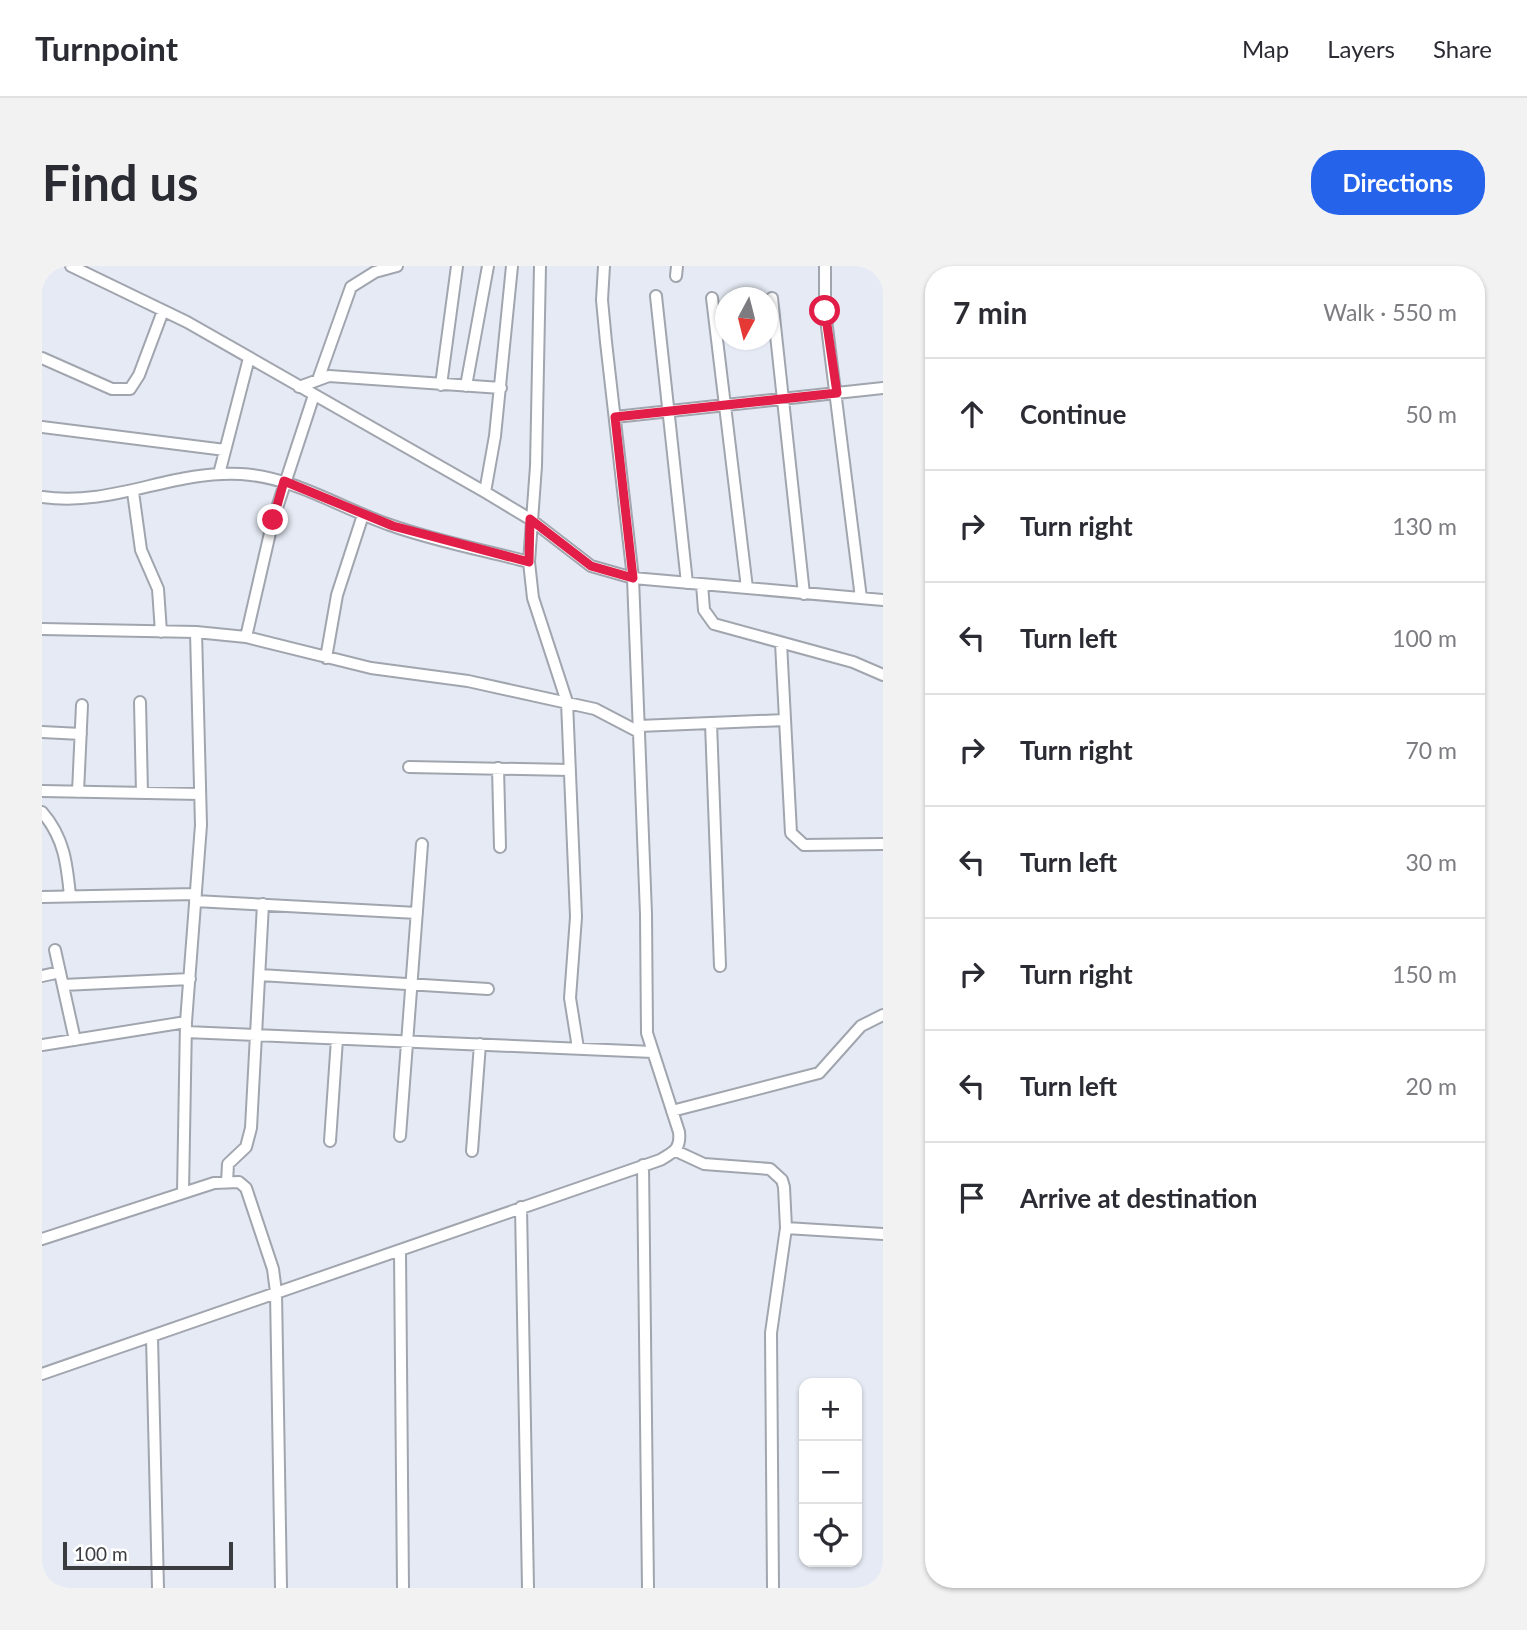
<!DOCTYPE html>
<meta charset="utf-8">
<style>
:root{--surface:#fff;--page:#f2f2f3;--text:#2b2b33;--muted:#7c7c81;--line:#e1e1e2;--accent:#2563eb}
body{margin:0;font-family:Lato,sans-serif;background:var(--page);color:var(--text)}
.controls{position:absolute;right:21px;bottom:21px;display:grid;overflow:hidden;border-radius:14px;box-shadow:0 2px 5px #0004}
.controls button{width:63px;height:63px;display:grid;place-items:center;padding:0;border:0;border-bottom:2px solid var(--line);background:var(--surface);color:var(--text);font:35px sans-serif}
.compass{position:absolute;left:673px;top:21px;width:63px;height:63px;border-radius:50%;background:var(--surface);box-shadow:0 2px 5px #0004;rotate:187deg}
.scale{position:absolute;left:21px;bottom:18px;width:170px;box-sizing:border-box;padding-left:7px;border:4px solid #3a3c40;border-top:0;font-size:19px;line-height:24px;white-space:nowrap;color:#3a3c40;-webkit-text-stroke:5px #fff;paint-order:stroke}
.stop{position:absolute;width:21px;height:21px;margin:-16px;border:5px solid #e11d48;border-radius:50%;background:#fff}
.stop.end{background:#e11d48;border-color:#fff;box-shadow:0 2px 7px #0008}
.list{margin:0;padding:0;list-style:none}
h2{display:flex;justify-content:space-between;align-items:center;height:91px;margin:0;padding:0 28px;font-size:30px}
h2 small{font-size:23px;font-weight:400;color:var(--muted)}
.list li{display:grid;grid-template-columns:46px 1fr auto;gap:21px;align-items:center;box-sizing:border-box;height:112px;padding:0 28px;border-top:2px solid var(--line)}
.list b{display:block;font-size:26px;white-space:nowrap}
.list em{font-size:23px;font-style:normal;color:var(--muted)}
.icon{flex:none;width:38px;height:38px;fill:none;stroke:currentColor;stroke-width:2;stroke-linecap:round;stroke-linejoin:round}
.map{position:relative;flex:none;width:841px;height:1322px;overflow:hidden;border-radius:28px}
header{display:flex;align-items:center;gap:42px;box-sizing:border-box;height:98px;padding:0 35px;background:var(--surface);border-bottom:2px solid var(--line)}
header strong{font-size:33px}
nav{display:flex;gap:38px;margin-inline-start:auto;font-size:24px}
.intro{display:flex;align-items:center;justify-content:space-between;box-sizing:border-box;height:168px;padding:0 42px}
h1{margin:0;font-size:49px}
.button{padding:18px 32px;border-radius:28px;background:var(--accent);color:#fff;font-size:24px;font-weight:700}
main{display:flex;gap:42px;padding:0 42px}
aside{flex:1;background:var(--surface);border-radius:28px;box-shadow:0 2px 5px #0004}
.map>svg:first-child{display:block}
</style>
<header>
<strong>Turnpoint</strong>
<nav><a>Map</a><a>Layers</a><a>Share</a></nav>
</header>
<div class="intro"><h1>Find us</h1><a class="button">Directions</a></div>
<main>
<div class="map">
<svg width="841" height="1322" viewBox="0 0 841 1322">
<rect width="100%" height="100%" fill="#e5eaf4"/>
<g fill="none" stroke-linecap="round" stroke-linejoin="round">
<g stroke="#a0a5ae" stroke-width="14">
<path id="minor" d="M 29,0 L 145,56 L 443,226 L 488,253 L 549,300 L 591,312 L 841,334
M 498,0 L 494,200 L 487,296 L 491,332 L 525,436 L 534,651 L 528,732 L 536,782
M 783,0 L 783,45 L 819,332
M 634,10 L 635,0
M 614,30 L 645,317
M 670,32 L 705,322
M 730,32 L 762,328
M 0,92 L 70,123 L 88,123 L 97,109 L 121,45
M 277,111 L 309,21 L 333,6 L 355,0
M 399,119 L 415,0
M 424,120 L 446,0
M 257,121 L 287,110 L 459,122
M 573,151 L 841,122
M 0,161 L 183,184
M 177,208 L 207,92
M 91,226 L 99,284 L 116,323 L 119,366
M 443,226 L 453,170 L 470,0
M 0,231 C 72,241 129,204 199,208 C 252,211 298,242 348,259 C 393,275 441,284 487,296
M 660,318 L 662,344 L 672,358 L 811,396 L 841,409
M 0,363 L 154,366 L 204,371 L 329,402 L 426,415 L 553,443 L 597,466
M 204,371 L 231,254 L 272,129
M 739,377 L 749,567 L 762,579 L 841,578
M 284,392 L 295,329 L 321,249
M 98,436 L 100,527
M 669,457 L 678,700
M 597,460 L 743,454
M 0,466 L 39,468
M 367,501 L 528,504
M 456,502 L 458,581
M 0,525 L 158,528
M 36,526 L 40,439
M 0,546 C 22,571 25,598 28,630
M 0,631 L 154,628
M 153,635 L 375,647
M 13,684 L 33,774
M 218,709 L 446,723
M 0,710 L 18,706
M 21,719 L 148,713
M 144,766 L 611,786
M 0,779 L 144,756
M 630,845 L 777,807 L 819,760 L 841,749
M 358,870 L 380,578
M 288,875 L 295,773
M 430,885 L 438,778
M 634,885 L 662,898 L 728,903 L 740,914 L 742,921 L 744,962 L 729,1067 L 731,1322
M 601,899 L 606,1322
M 185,916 L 186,898 L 204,881 L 209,862 L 221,638
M 141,926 L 144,756 L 159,559 L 154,366
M 479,941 L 486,1322
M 744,962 L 841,968
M 0,973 L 172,917 L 197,916 L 204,922 L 231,1003 L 234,1026 L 239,1322
M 358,986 L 361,1322
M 110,1071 L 116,1322
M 0,1108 L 618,894 C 632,886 639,883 637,866 L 605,767 L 604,648 L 591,312 L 564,76 L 560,34 L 562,0"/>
</g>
<use href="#minor" stroke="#fff" stroke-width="10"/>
</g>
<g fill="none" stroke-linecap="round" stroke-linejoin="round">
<path stroke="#e11d48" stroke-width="9" d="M 231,254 L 242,215 L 351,260 L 487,296 L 488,253 L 549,300 L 591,312 L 573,151 L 795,127 L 783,45"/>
</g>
</svg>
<div class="controls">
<button>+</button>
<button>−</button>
<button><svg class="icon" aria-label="locate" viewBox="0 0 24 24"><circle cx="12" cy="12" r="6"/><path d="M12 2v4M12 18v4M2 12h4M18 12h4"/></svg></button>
</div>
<svg class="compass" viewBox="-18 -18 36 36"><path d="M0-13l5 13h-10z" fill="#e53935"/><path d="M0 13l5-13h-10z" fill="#7c7c81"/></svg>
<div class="scale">100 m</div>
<div class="stop" style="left:783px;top:45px"></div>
<div class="stop end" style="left:231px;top:254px"></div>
</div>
<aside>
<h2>7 min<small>Walk · 550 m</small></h2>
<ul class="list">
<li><svg class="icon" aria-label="ahead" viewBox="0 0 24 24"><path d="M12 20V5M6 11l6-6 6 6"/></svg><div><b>Continue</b></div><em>50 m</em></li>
<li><svg class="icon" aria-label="right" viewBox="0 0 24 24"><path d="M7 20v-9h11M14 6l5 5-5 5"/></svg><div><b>Turn right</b></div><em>130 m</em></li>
<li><svg class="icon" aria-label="left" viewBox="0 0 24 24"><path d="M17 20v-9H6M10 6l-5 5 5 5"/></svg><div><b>Turn left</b></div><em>100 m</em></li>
<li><svg class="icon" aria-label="right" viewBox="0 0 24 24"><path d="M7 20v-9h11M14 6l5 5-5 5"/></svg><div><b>Turn right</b></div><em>70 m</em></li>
<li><svg class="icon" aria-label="left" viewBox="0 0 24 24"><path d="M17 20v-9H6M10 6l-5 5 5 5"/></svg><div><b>Turn left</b></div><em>30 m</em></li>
<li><svg class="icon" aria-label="right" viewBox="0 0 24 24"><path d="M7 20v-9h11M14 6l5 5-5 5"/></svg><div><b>Turn right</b></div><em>150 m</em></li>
<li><svg class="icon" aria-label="left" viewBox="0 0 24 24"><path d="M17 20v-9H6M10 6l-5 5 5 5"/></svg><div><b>Turn left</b></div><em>20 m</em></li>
<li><svg class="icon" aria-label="arrive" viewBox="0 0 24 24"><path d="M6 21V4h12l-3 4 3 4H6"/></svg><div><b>Arrive at destination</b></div></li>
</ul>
</aside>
</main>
